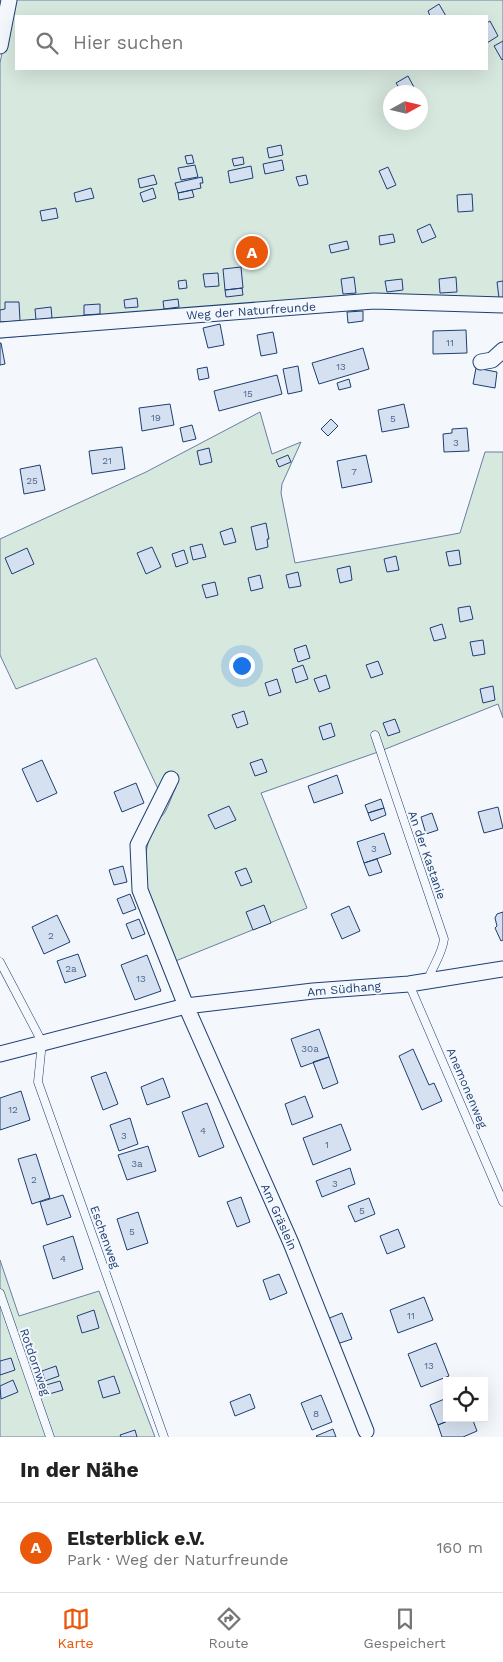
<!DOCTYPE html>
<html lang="de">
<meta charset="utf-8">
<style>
:root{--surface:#fff;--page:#f6f6f6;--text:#222;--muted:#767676;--line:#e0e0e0;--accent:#ea580c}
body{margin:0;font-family:"Work Sans",sans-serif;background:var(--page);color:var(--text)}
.controls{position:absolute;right:15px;bottom:15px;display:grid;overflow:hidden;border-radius:0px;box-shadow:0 5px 20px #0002}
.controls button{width:45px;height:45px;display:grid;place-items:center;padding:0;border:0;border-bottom:1px solid var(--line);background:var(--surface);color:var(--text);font:25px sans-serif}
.compass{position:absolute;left:383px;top:85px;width:45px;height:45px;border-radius:50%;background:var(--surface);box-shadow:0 5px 20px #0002;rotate:82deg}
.you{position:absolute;left:241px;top:665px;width:18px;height:18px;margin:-12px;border:4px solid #fff;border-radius:50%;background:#1a73e8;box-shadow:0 0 0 8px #1a73e833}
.badge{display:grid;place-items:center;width:32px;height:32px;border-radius:50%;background:var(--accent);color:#fff;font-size:16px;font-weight:700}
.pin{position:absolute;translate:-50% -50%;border:2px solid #fff;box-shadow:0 1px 5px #0006}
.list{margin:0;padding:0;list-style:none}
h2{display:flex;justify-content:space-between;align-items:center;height:65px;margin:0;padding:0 20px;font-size:21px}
h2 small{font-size:16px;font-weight:400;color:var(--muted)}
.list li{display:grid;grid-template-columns:32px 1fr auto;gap:15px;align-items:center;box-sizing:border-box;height:90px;padding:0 20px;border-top:1px solid var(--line)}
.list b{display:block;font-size:19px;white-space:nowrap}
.list p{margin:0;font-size:16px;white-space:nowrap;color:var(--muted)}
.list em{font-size:16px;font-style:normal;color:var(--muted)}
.icon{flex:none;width:28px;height:28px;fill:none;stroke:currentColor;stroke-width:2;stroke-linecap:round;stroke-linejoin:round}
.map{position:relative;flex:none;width:503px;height:1437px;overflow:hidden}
.search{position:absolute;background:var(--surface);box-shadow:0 5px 20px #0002;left:15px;right:15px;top:15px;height:55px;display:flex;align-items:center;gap:12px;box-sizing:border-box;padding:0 18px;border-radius:0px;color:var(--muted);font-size:19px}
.sheet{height:155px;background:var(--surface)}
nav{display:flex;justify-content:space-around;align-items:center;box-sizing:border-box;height:70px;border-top:1px solid var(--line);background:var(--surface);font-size:14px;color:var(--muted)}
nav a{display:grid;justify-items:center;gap:2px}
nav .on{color:var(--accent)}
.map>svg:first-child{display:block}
</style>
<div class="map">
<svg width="503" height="1437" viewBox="0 0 503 1437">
<rect width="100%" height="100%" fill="#f4f7fb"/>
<path fill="#d7e8df" stroke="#687fa3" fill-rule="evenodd" d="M 13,0 L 503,0 L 503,308 L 374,307 L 0,338 L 0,63 ZM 16,16 L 487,16 L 487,69 L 16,69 ZM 390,92 L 420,92 L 420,122 L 390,122 Z
M 260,412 L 272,454 L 301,442 L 282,484 L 281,493 L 295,563 L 460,533 L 485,452 L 503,452 L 503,718 L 498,704 L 378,752 L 261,793 L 307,908 L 173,962 C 155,919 132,869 155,824 C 157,820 162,817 165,812 C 169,805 172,795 176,787 L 166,775 L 159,791 L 96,658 L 16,689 L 0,655 L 0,539 L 146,472 Z
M 0,1260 L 19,1316 L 99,1291 L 155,1437 L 0,1437 Z"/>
<path fill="#d5e0f0" stroke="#1d3f73" d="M 439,4 L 446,16 L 430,16 L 428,11 Z
M 490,21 L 498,36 L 487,43 L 487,23 Z
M 503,41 L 503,59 L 502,60 L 494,46 Z
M 408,76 L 416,91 L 402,92 L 396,83 Z
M 281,145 L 283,155 L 269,158 L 267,148 Z
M 192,155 L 194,163 L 187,164 L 185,156 Z
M 243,157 L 244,164 L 234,166 L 232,159 Z
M 282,160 L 284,170 L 265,174 L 263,164 Z
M 195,165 L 198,177 L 181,180 L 178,168 Z
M 251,166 L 253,178 L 230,183 L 228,171 Z
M 388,167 L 396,185 L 387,189 L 379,171 Z
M 154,175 L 157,184 L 140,188 L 138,179 Z
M 306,175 L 308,184 L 299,186 L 296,177 Z
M 202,177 L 203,183 L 200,183 L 201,188 L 178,193 L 175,183 Z
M 91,188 L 94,198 L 76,202 L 74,193 Z
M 153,188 L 156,198 L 143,202 L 140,193 Z
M 192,190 L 194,197 L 179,200 L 178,193 Z
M 472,194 L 473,211 L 458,212 L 457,195 Z
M 56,208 L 58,218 L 42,221 L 40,211 Z
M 430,224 L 436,237 L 422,243 L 417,230 Z
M 393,234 L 395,242 L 380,245 L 379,236 Z
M 347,241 L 349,249 L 331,253 L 329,245 Z
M 241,267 L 243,288 L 225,290 L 223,269 Z
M 218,273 L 219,286 L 205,287 L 203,274 Z
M 354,277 L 356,293 L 343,294 L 341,279 Z
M 456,277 L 457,292 L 440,293 L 439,279 Z
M 402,279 L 403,290 L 387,292 L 385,281 Z
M 186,280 L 187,288 L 179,289 L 178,281 Z
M 503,281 L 503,297 L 499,298 L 497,282 Z
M 242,288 L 243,295 L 226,297 L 225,290 Z
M 137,298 L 138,307 L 125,308 L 124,300 Z
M 178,299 L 179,307 L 164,309 L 163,301 Z
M 5,302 L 19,302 L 20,321 L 0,322 L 0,310 L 5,309 Z
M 100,304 L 100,314 L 84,315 L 84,305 Z
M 51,307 L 52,318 L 36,320 L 35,309 Z
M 363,311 L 363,321 L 348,323 L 347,312 Z
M 220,324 L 224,345 L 208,348 L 203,328 Z
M 466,330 L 467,353 L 433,354 L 433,331 Z
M 273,332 L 277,353 L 261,356 L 257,335 Z
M 0,343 L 1,343 L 5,364 L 0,365 Z
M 363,348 L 369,369 L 319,384 L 312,363 Z
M 298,366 L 302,391 L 288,394 L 283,369 Z
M 207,367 L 209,378 L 199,380 L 197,369 Z
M 476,368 L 497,372 L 495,388 L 473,384 Z
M 277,375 L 282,394 L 219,411 L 214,391 Z
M 349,379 L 351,387 L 339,390 L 337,383 Z
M 170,404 L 174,425 L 142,431 L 139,408 Z
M 404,404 L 409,427 L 382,432 L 378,410 Z
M 331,419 L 338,426 L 328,436 L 321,429 Z
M 192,425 L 196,439 L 183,442 L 180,428 Z
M 467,428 L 469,451 L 444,452 L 443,434 L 452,433 L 452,429 Z
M 122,447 L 125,469 L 92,474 L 89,451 Z
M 209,448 L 212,462 L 200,465 L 197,451 Z
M 288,455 L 291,462 L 279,467 L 276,460 Z
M 366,455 L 372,482 L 342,488 L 337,461 Z
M 40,465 L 45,490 L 24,494 L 20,469 Z
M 266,523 L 269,539 L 267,539 L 268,547 L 256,550 L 251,527 Z
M 232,528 L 236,542 L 224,545 L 220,532 Z
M 202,544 L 206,557 L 193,560 L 190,547 Z
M 152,547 L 161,567 L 146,574 L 137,553 Z
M 27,548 L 34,564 L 12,574 L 5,558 Z
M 184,550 L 188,563 L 176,567 L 172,554 Z
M 459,550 L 461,564 L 449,566 L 446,552 Z
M 396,556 L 399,570 L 387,572 L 384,559 Z
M 350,566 L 352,580 L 340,583 L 337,569 Z
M 298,572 L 301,586 L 289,588 L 286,575 Z
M 260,575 L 263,588 L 251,591 L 248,578 Z
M 215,582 L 218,595 L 206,598 L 202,585 Z
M 470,606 L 473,619 L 460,622 L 458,608 Z
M 442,624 L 446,638 L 434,641 L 430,628 Z
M 483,640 L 485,654 L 473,656 L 470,642 Z
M 306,645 L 310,658 L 298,662 L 294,649 Z
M 378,661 L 383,674 L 371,678 L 366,665 Z
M 303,665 L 308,679 L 296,683 L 292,669 Z
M 326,675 L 330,688 L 319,692 L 314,679 Z
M 277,679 L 281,692 L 269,696 L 265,683 Z
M 493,686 L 495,700 L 483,703 L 480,689 Z
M 244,711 L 248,724 L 237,728 L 232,715 Z
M 395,719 L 400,732 L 388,736 L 383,723 Z
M 331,723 L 335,736 L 323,740 L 319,727 Z
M 262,759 L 267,772 L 255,776 L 250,763 Z
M 42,760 L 57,793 L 37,802 L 22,769 Z
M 337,775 L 343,793 L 314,803 L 308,786 Z
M 136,783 L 144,803 L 122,812 L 114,792 Z
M 381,799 L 384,808 L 368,813 L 365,805 Z
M 229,806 L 236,820 L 215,829 L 208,815 Z
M 498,807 L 503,828 L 484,833 L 478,812 Z
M 384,808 L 386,815 L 371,821 L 368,813 Z
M 432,813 L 438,830 L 426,834 L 421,817 Z
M 384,833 L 391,854 L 364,863 L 357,842 Z
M 377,859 L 382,872 L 369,876 L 364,863 Z
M 123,866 L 127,882 L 114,885 L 109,870 Z
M 246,868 L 252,882 L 241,886 L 235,872 Z
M 130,894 L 136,909 L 123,914 L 117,899 Z
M 264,905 L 271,923 L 253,930 L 246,912 Z
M 349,906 L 360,931 L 342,939 L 331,914 Z
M 503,912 L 503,940 L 501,941 L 495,928 L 497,926 L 495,918 L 497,914 Z
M 57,915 L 70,942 L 44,954 L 32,927 Z
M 139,919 L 145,934 L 132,939 L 126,924 Z
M 78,954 L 86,976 L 65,983 L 57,961 Z
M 147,955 L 161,991 L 135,1000 L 121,965 Z
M 319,1029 L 329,1057 L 301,1067 L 291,1039 Z
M 413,1049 L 429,1085 L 434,1083 L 442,1101 L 422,1110 L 399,1056 Z
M 329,1057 L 338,1083 L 323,1089 L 313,1062 Z
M 106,1072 L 118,1104 L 103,1110 L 91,1077 Z
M 163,1078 L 170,1097 L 147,1105 L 141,1087 Z
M 21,1091 L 30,1120 L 0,1130 L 0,1098 Z
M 305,1096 L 313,1117 L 292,1125 L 285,1104 Z
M 207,1103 L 224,1147 L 199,1157 L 182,1112 Z
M 130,1118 L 138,1144 L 119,1151 L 110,1125 Z
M 341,1124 L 351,1150 L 313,1165 L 303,1138 Z
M 148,1146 L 156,1171 L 127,1180 L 118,1155 Z
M 36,1154 L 50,1198 L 32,1204 L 18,1159 Z
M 350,1168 L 355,1184 L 322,1197 L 316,1181 Z
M 63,1195 L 71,1217 L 47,1225 L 40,1202 Z
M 241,1197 L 250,1222 L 237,1227 L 227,1202 Z
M 369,1198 L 375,1214 L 355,1222 L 348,1206 Z
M 138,1212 L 148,1243 L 127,1250 L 117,1219 Z
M 398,1229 L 405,1247 L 387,1254 L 380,1236 Z
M 73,1236 L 83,1269 L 53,1279 L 43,1246 Z
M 279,1274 L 287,1293 L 270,1300 L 263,1280 Z
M 424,1297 L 433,1320 L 398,1333 L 390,1310 Z
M 94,1310 L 99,1328 L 82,1333 L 77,1316 Z
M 342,1313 L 352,1339 L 337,1344 L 327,1319 Z
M 436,1343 L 449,1376 L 421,1387 L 408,1354 Z
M 11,1358 L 15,1370 L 0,1375 L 0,1361 Z
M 56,1366 L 59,1376 L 45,1381 L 42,1371 Z
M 114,1376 L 120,1393 L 103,1398 L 98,1381 Z
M 13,1380 L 18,1392 L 1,1399 L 0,1386 Z
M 60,1381 L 63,1390 L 49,1394 L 46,1385 Z
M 250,1394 L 255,1408 L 235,1416 L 230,1402 Z
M 321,1395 L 332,1422 L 312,1430 L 301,1403 Z
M 447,1398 L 447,1418 L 455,1418 L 438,1425 L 430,1405 Z
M 455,1418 L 472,1418 L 477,1431 L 463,1437 L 442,1437 L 438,1425 Z
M 333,1429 L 336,1437 L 317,1437 L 316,1436 Z
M 135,1430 L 137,1437 L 121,1437 L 120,1435 Z"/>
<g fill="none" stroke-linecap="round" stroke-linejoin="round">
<g stroke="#1d3f73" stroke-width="9">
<path id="service" d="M 375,735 L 444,939 C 442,955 433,965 428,980
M 0,962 L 42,1042 L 38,1082 L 164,1437
M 409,984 L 503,1202
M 0,1293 L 50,1437"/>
</g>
<g stroke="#1d3f73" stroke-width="17">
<path id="minor" d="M 0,46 L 9,0
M 0,330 L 374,301 L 503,305
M 481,362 L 492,360 L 503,350
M 171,779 L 138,845 L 140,890 L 186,1006 L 291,1243 L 366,1431
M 0,1054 L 186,1006 L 313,991 L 409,984 L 503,969"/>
</g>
<use href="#service" stroke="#f4f7fb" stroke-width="8"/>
<use href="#minor" stroke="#f4f7fb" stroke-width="15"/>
</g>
<g text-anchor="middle" stroke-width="4" stroke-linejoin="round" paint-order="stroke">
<g font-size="10" fill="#4b6792">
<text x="450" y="346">11</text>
<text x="341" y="370">13</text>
<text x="248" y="397">15</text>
<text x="156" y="421">19</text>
<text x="393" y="422">5</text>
<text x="456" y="446">3</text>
<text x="107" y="464">21</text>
<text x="354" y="475">7</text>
<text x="32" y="484">25</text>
<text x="374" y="852">3</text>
<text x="51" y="939">2</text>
<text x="71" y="972">2a</text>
<text x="141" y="982">13</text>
<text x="310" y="1052">30a</text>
<text x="13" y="1113">12</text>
<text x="203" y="1134">4</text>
<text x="124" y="1139">3</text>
<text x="327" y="1148">1</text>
<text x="137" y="1167">3a</text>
<text x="34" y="1183">2</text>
<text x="335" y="1187">3</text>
<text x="362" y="1214">5</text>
<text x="132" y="1235">5</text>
<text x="63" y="1262">4</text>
<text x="411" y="1319">11</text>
<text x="429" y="1369">13</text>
<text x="316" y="1417">8</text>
</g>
<g font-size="12" fill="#1d3f73" stroke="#f4f7fb">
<text transform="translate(251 311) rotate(-4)" y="4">Weg der Naturfreunde</text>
<text transform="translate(427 855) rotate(71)" y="4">An der Kastanie</text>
<text transform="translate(344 989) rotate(-5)" y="4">Am Südhang</text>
<text transform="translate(467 1088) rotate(67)" y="4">Anemonenweg</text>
<text transform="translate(279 1217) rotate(66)" y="4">Am Gräslein</text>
<text transform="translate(105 1237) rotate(70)" y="4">Eschenweg</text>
<text transform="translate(35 1362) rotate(71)" y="4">Rotdornweg</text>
</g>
</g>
</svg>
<div class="controls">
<button><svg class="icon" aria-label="locate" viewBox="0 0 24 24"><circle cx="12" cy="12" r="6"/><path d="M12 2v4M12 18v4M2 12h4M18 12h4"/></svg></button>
</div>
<svg class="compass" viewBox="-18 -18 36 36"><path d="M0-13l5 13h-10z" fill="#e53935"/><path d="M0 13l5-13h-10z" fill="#767676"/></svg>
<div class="you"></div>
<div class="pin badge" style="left:252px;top:252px">A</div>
<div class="search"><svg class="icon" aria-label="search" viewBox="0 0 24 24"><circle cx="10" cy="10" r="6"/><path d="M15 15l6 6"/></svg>Hier suchen</div>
</div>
<section class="sheet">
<h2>In der Nähe<small></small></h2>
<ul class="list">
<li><span class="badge">A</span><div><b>Elsterblick e.V.</b><p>Park · Weg der Naturfreunde</p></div><em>160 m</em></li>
</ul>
</section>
<nav>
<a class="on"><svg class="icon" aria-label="map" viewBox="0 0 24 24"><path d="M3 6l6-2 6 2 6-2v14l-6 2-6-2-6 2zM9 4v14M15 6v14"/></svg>Karte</a>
<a><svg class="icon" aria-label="directions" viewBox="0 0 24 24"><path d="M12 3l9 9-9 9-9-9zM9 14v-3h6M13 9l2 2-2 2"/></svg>Route</a>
<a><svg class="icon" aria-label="saved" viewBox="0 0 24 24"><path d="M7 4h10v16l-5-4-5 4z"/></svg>Gespeichert</a>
</nav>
